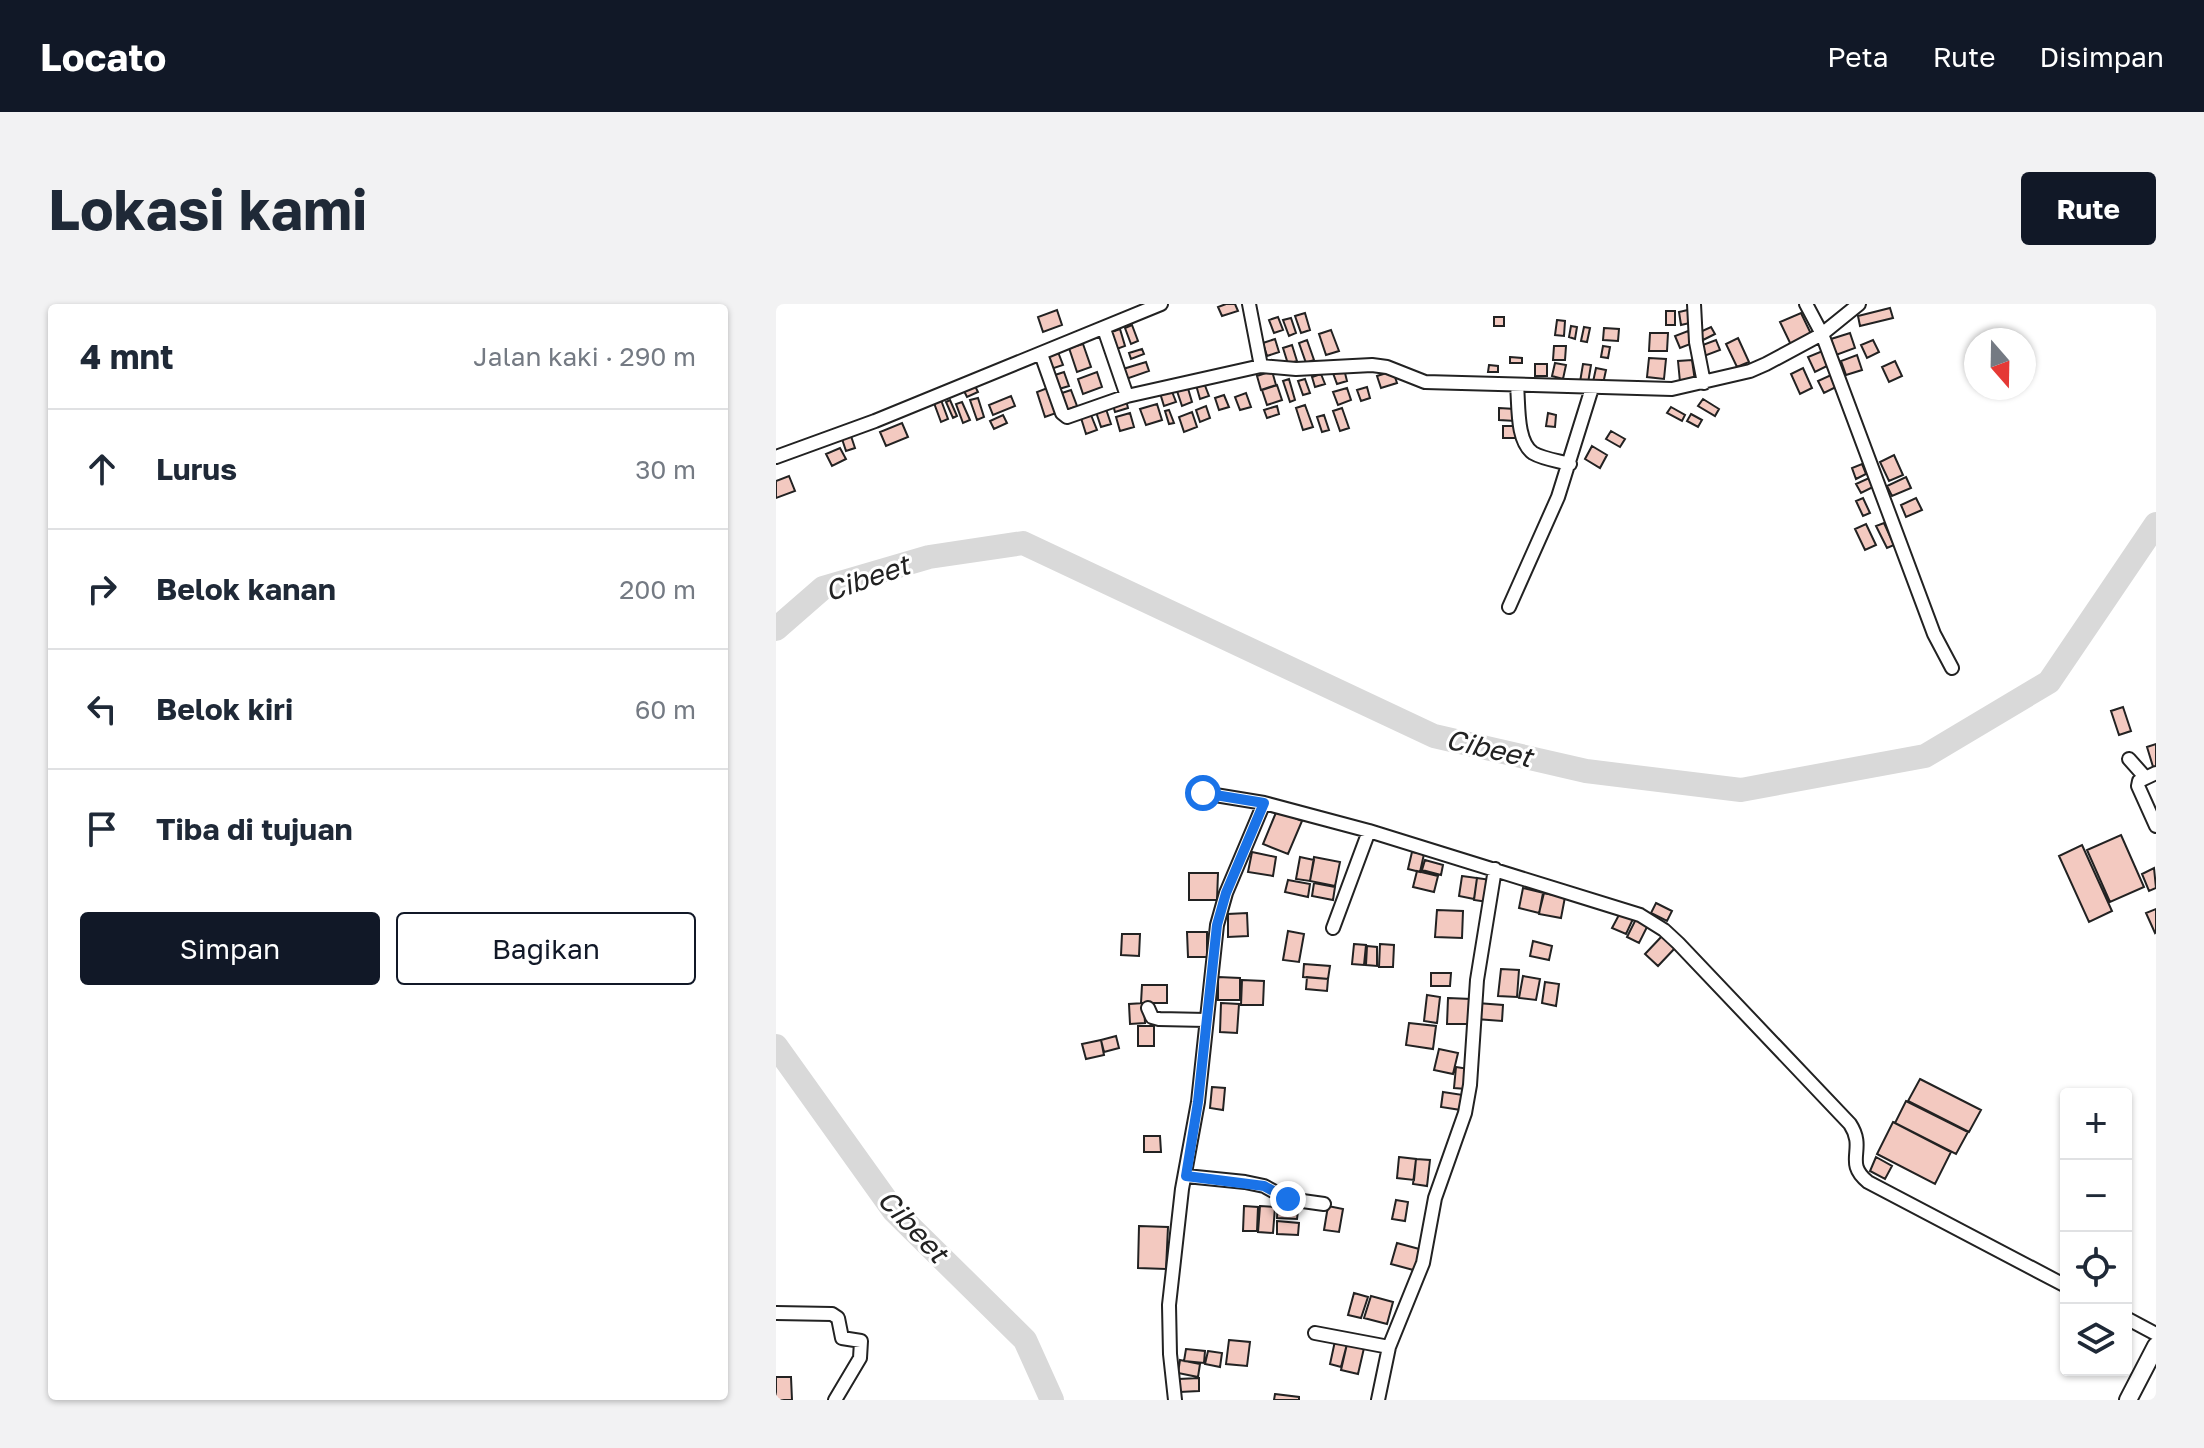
<!DOCTYPE html>
<html lang="id">
<meta charset="utf-8">
<style>
:root{--surface:#fff;--page:#f2f2f3;--text:#1f2937;--muted:#747a83;--line:#e0e1e3;--accent:#111827}
body{margin:0;font-family:"Golos Text",sans-serif;background:var(--page);color:var(--text)}
.controls{position:absolute;right:24px;bottom:24px;display:grid;overflow:hidden;border-radius:8px;box-shadow:0 2px 6px #0004}
.controls button{width:72px;height:72px;display:grid;place-items:center;padding:0;border:0;border-bottom:2px solid var(--line);background:var(--surface);color:var(--text);font:40px sans-serif}
.compass{position:absolute;left:1188px;top:24px;width:72px;height:72px;border-radius:50%;background:var(--surface);box-shadow:0 2px 6px #0004;rotate:160deg}
.stop{position:absolute;width:24px;height:24px;margin:-18px;border:6px solid #1a73e8;border-radius:50%;background:#fff}
.stop.end{background:#1a73e8;border-color:#fff;box-shadow:0 2px 8px #0008}
.list{margin:0;padding:0;list-style:none}
h2{display:flex;justify-content:space-between;align-items:center;height:104px;margin:0;padding:0 32px;font-size:34px}
h2 small{font-size:26px;font-weight:400;color:var(--muted)}
.list li{display:grid;grid-template-columns:52px 1fr auto;gap:24px;align-items:center;box-sizing:border-box;height:120px;padding:0 32px;border-top:2px solid var(--line)}
.list b{display:block;font-size:30px;white-space:nowrap}
.list em{font-size:26px;font-style:normal;color:var(--muted)}
.actions{display:flex;gap:16px;padding:24px 32px}
.actions a{flex:1;padding:18px 0;border:2px solid var(--accent);border-radius:8px;text-align:center;font-size:28px;color:var(--accent)}
.actions .main{background:var(--accent);color:#fff}
.icon{flex:none;width:44px;height:44px;fill:none;stroke:currentColor;stroke-width:2;stroke-linecap:round;stroke-linejoin:round}
.map{position:relative;flex:none;width:1380px;height:1096px;overflow:hidden;border-radius:8px}
header{display:flex;align-items:center;gap:48px;box-sizing:border-box;height:112px;padding:0 40px;background:var(--accent);color:#fff}
header strong{font-size:38px}
nav{display:flex;gap:44px;margin-inline-start:auto;font-size:28px}
.intro{display:flex;align-items:center;justify-content:space-between;box-sizing:border-box;height:192px;padding:0 48px}
h1{margin:0;font-size:56px}
.button{padding:20px 36px;border-radius:8px;background:var(--accent);color:#fff;font-size:28px;font-weight:700}
main{display:flex;gap:48px;padding:0 48px}
aside{flex:1;background:var(--surface);border-radius:8px;box-shadow:0 2px 6px #0004}
.map>svg:first-child{display:block}
</style>
<header>
<strong>Locato</strong>
<nav><a>Peta</a><a>Rute</a><a>Disimpan</a></nav>
</header>
<div class="intro"><h1>Lokasi kami</h1><a class="button">Rute</a></div>
<main>
<aside>
<h2>4 mnt<small>Jalan kaki · 290 m</small></h2>
<ul class="list">
<li><svg class="icon" aria-label="ahead" viewBox="0 0 24 24"><path d="M12 20V5M6 11l6-6 6 6"/></svg><div><b>Lurus</b></div><em>30 m</em></li>
<li><svg class="icon" aria-label="right" viewBox="0 0 24 24"><path d="M7 20v-9h11M14 6l5 5-5 5"/></svg><div><b>Belok kanan</b></div><em>200 m</em></li>
<li><svg class="icon" aria-label="left" viewBox="0 0 24 24"><path d="M17 20v-9H6M10 6l-5 5 5 5"/></svg><div><b>Belok kiri</b></div><em>60 m</em></li>
<li><svg class="icon" aria-label="arrive" viewBox="0 0 24 24"><path d="M6 21V4h12l-3 4 3 4H6"/></svg><div><b>Tiba di tujuan</b></div></li>
</ul>
<div class="actions"><a class="main">Simpan</a><a>Bagikan</a></div>
</aside>
<div class="map">
<svg width="1380" height="1096" viewBox="0 0 1380 1096">
<rect width="100%" height="100%" fill="#fff"/>
<g fill="none" stroke-linecap="round" stroke-linejoin="round">
<path stroke="#d9d9d9" stroke-width="24" d="M 0,325 L 47,284 L 153,253 L 247,239 L 658,432 L 810,467 L 965,486 L 1149,452 L 1273,378 L 1380,220
M 0,742 L 118,907 L 249,1036 L 276,1096"/>
</g>
<path fill="#f3c9c0" stroke="#222" stroke-width="2" d="M 450,0 L 459,0 L 462,7 L 446,12 L 442,3 Z
M 1114,4 L 1117,14 L 1084,22 L 1082,12 Z
M 916,5 L 918,18 L 905,21 L 903,8 Z
M 281,6 L 286,21 L 267,28 L 262,13 Z
M 890,7 L 899,7 L 899,21 L 890,21 Z
M 529,9 L 534,26 L 525,29 L 519,12 Z
M 1025,9 L 1037,34 L 1016,43 L 1004,18 Z
M 502,13 L 507,26 L 498,29 L 493,16 Z
M 718,13 L 728,13 L 728,22 L 718,22 Z
M 515,14 L 520,29 L 513,32 L 507,16 Z
M 781,16 L 789,17 L 788,32 L 779,31 Z
M 356,21 L 362,37 L 355,40 L 349,24 Z
M 795,22 L 801,23 L 799,35 L 793,33 Z
M 808,23 L 814,24 L 811,38 L 805,37 Z
M 935,23 L 939,30 L 927,36 L 924,28 Z
M 828,24 L 843,25 L 842,37 L 827,36 Z
M 344,25 L 349,42 L 338,46 L 333,29 Z
M 555,26 L 563,47 L 550,51 L 543,30 Z
M 912,27 L 917,39 L 904,44 L 899,32 Z
M 874,29 L 892,29 L 891,47 L 873,47 Z
M 1074,29 L 1079,44 L 1060,51 L 1055,35 Z
M 962,34 L 973,58 L 961,63 L 950,40 Z
M 499,35 L 503,48 L 491,52 L 487,39 Z
M 531,36 L 538,56 L 530,59 L 523,39 Z
M 940,36 L 944,46 L 928,52 L 924,42 Z
M 1097,36 L 1103,48 L 1091,54 L 1085,41 Z
M 307,40 L 315,63 L 301,68 L 293,44 Z
M 516,41 L 521,57 L 512,60 L 507,44 Z
M 778,42 L 790,42 L 789,56 L 777,56 Z
M 827,42 L 834,43 L 832,54 L 825,53 Z
M 366,45 L 368,50 L 355,55 L 353,49 Z
M 1049,46 L 1055,60 L 1039,68 L 1032,53 Z
M 282,48 L 287,61 L 272,66 L 267,53 Z
M 1081,51 L 1086,66 L 1070,71 L 1065,57 Z
M 734,53 L 746,54 L 746,59 L 734,59 Z
M 873,54 L 890,55 L 888,75 L 871,73 Z
M 916,56 L 919,77 L 904,78 L 902,57 Z
M 1119,57 L 1126,72 L 1113,78 L 1106,63 Z
M 370,58 L 373,67 L 350,75 L 347,65 Z
M 779,59 L 790,61 L 787,75 L 776,72 Z
M 759,60 L 771,60 L 771,72 L 759,72 Z
M 807,60 L 815,61 L 812,79 L 804,78 Z
M 713,61 L 722,62 L 722,68 L 712,68 Z
M 820,64 L 830,66 L 827,80 L 817,78 Z
M 1027,64 L 1036,84 L 1024,90 L 1015,70 Z
M 568,65 L 571,77 L 561,80 L 557,69 Z
M 496,67 L 500,81 L 485,86 L 481,72 Z
M 617,67 L 621,79 L 605,84 L 601,72 Z
M 288,68 L 293,82 L 283,85 L 279,71 Z
M 321,68 L 326,83 L 307,90 L 302,75 Z
M 545,70 L 549,80 L 539,83 L 536,73 Z
M 1055,71 L 1060,83 L 1048,89 L 1042,77 Z
M 513,75 L 519,96 L 514,98 L 507,77 Z
M 529,75 L 534,89 L 527,91 L 522,77 Z
M 428,79 L 433,92 L 424,95 L 420,81 Z
M 198,80 L 202,88 L 191,93 L 187,85 Z
M 411,81 L 416,98 L 406,102 L 400,84 Z
M 501,81 L 506,96 L 491,101 L 486,86 Z
M 274,83 L 283,108 L 269,113 L 261,88 Z
M 591,83 L 594,94 L 585,97 L 581,86 Z
M 571,84 L 575,96 L 562,101 L 557,88 Z
M 395,85 L 400,98 L 388,102 L 384,89 Z
M 295,86 L 301,102 L 288,107 L 283,90 Z
M 470,89 L 475,103 L 464,106 L 459,93 Z
M 448,91 L 453,103 L 443,106 L 439,94 Z
M 235,92 L 239,102 L 217,111 L 213,101 Z
M 202,94 L 208,113 L 201,116 L 194,96 Z
M 927,95 L 943,105 L 939,112 L 922,102 Z
M 165,96 L 172,115 L 165,118 L 158,99 Z
M 174,96 L 181,112 L 177,114 L 170,98 Z
M 350,96 L 352,104 L 339,108 L 337,101 Z
M 186,98 L 194,116 L 187,119 L 180,100 Z
M 381,100 L 386,116 L 370,121 L 364,105 Z
M 529,101 L 537,123 L 527,126 L 520,104 Z
M 430,102 L 434,114 L 424,118 L 420,106 Z
M 501,102 L 503,110 L 491,114 L 488,106 Z
M 895,103 L 909,111 L 906,117 L 891,109 Z
M 566,104 L 573,124 L 564,127 L 557,107 Z
M 723,104 L 739,105 L 739,117 L 723,116 Z
M 330,105 L 335,120 L 325,123 L 320,108 Z
M 393,106 L 398,119 L 393,120 L 389,107 Z
M 416,108 L 421,123 L 408,128 L 403,113 Z
M 354,109 L 358,123 L 344,127 L 340,113 Z
M 772,109 L 780,111 L 779,123 L 770,122 Z
M 915,110 L 926,116 L 922,123 L 911,117 Z
M 227,111 L 231,119 L 218,125 L 214,117 Z
M 315,111 L 321,126 L 310,130 L 305,114 Z
M 548,111 L 553,126 L 546,128 L 541,113 Z
M 126,119 L 132,133 L 110,142 L 104,128 Z
M 727,122 L 743,122 L 743,134 L 727,134 Z
M 835,127 L 849,135 L 844,143 L 830,135 Z
M 75,132 L 79,144 L 70,147 L 66,135 Z
M 816,142 L 831,151 L 824,164 L 809,155 Z
M 64,144 L 70,155 L 56,162 L 50,150 Z
M 1118,151 L 1127,171 L 1113,177 L 1104,158 Z
M 1086,160 L 1090,170 L 1080,175 L 1076,164 Z
M 13,172 L 19,187 L 0,194 L 0,177 Z
M 1130,173 L 1135,184 L 1116,192 L 1111,182 Z
M 1093,174 L 1097,183 L 1085,189 L 1080,180 Z
M 1087,194 L 1094,209 L 1087,212 L 1080,197 Z
M 1140,194 L 1146,206 L 1130,213 L 1125,201 Z
M 1108,219 L 1118,241 L 1111,244 L 1100,222 Z
M 1090,220 L 1100,241 L 1089,246 L 1079,225 Z
M 1347,403 L 1355,427 L 1343,431 L 1335,407 Z
M 1380,440 L 1380,465 L 1378,466 L 1371,443 Z
M 501,506 L 526,517 L 512,550 L 487,540 Z
M 1345,531 L 1368,583 L 1334,598 L 1311,546 Z
M 1306,541 L 1336,607 L 1313,618 L 1283,552 Z
M 476,548 L 500,553 L 497,572 L 472,568 Z
M 636,548 L 648,550 L 644,568 L 632,565 Z
M 524,553 L 538,556 L 534,577 L 520,575 Z
M 538,553 L 564,558 L 559,582 L 534,577 Z
M 649,556 L 667,561 L 665,571 L 646,566 Z
M 1378,564 L 1380,584 L 1373,587 L 1366,570 Z
M 641,567 L 662,572 L 658,588 L 637,583 Z
M 413,569 L 442,569 L 441,596 L 413,596 Z
M 686,572 L 701,574 L 698,595 L 683,592 Z
M 701,574 L 715,576 L 712,598 L 698,596 Z
M 512,576 L 534,580 L 532,593 L 509,588 Z
M 538,579 L 559,583 L 557,596 L 536,592 Z
M 747,584 L 768,589 L 763,609 L 743,604 Z
M 767,589 L 789,593 L 785,614 L 763,610 Z
M 880,599 L 896,607 L 891,617 L 875,609 Z
M 1380,605 L 1380,628 L 1379,629 L 1370,609 Z
M 661,606 L 687,607 L 686,634 L 659,633 Z
M 471,609 L 472,632 L 452,633 L 452,610 Z
M 844,609 L 857,615 L 850,630 L 836,624 Z
M 861,613 L 873,619 L 863,639 L 851,633 Z
M 512,627 L 528,630 L 523,658 L 507,656 Z
M 411,628 L 431,628 L 431,653 L 412,653 Z
M 346,630 L 364,630 L 363,652 L 345,651 Z
M 887,631 L 900,643 L 882,662 L 869,650 Z
M 757,637 L 776,642 L 773,656 L 754,652 Z
M 578,640 L 590,641 L 588,661 L 576,660 Z
M 604,640 L 618,641 L 617,663 L 603,663 Z
M 591,642 L 601,643 L 601,662 L 590,661 Z
M 528,660 L 554,662 L 552,675 L 527,673 Z
M 725,665 L 743,666 L 741,693 L 722,692 Z
M 655,669 L 675,669 L 674,682 L 655,682 Z
M 747,672 L 764,675 L 760,696 L 743,694 Z
M 442,673 L 464,674 L 464,696 L 442,696 Z
M 531,673 L 552,675 L 551,687 L 530,685 Z
M 466,676 L 488,677 L 487,701 L 465,701 Z
M 769,678 L 783,680 L 780,702 L 766,699 Z
M 366,681 L 391,681 L 391,699 L 365,699 Z
M 651,691 L 664,693 L 661,719 L 648,717 Z
M 672,694 L 695,695 L 694,720 L 671,720 Z
M 368,699 L 369,719 L 354,720 L 353,700 Z
M 445,699 L 463,700 L 461,729 L 444,728 Z
M 701,699 L 727,701 L 726,717 L 700,715 Z
M 633,719 L 660,722 L 657,745 L 630,741 Z
M 362,722 L 378,722 L 378,742 L 362,742 Z
M 340,732 L 343,744 L 328,748 L 325,736 Z
M 325,736 L 328,751 L 310,755 L 306,740 Z
M 663,745 L 682,749 L 677,770 L 658,766 Z
M 680,763 L 693,765 L 690,785 L 678,784 Z
M 1144,775 L 1205,806 L 1193,828 L 1132,797 Z
M 436,783 L 449,784 L 447,806 L 434,804 Z
M 667,788 L 687,791 L 685,806 L 665,803 Z
M 1130,797 L 1192,828 L 1180,850 L 1119,819 Z
M 1117,818 L 1175,848 L 1159,880 L 1101,850 Z
M 368,832 L 384,832 L 385,848 L 368,848 Z
M 623,853 L 640,855 L 638,876 L 621,874 Z
M 1100,853 L 1116,862 L 1109,875 L 1094,867 Z
M 640,855 L 654,856 L 651,882 L 637,880 Z
M 620,896 L 632,898 L 629,917 L 616,915 Z
M 502,898 L 523,899 L 521,915 L 501,914 Z
M 468,902 L 482,903 L 481,927 L 467,927 Z
M 484,902 L 499,903 L 497,929 L 482,928 Z
M 552,902 L 567,905 L 563,928 L 548,926 Z
M 501,917 L 523,919 L 522,931 L 501,930 Z
M 363,922 L 392,923 L 390,965 L 362,964 Z
M 621,939 L 647,946 L 641,967 L 615,960 Z
M 578,989 L 592,993 L 585,1014 L 572,1011 Z
M 595,992 L 617,998 L 611,1020 L 588,1014 Z
M 453,1036 L 474,1038 L 471,1062 L 450,1060 Z
M 559,1037 L 571,1040 L 565,1063 L 554,1060 Z
M 571,1040 L 588,1044 L 582,1070 L 565,1066 Z
M 410,1045 L 429,1047 L 428,1059 L 408,1057 Z
M 432,1047 L 446,1049 L 444,1063 L 429,1060 Z
M 404,1056 L 424,1060 L 422,1073 L 402,1069 Z
M 0,1073 L 15,1073 L 16,1096 L 0,1096 Z
M 423,1074 L 423,1087 L 404,1088 L 403,1075 Z
M 499,1090 L 523,1093 L 523,1096 L 498,1096 Z"/>
<g fill="none" stroke-linecap="round" stroke-linejoin="round">
<g stroke="#222" stroke-width="16">
<path id="street" d="M 473,0 L 485,62
M 918,0 L 920,38 L 928,79
M 1030,0 L 1046,30 L 1158,330 L 1176,364
M 328,25 L 351,92
M 265,50 L 286,109 L 291,113 L 351,92 L 485,62 L 520,65 L 596,61 L 611,63 L 649,78 L 896,85 L 974,67 L 990,60 L 1046,30 L 1083,0
M 741,82 C 743,101 740,137 757,149 C 767,155 783,157 794,160
M 0,153 L 99,117 L 385,0
M 733,303 L 782,193 L 816,84
M 1353,455 L 1369,473
M 1380,469 L 1363,477 L 1362,482 L 1380,522
M 427,489 L 488,499 L 593,527 L 864,611 L 888,626 L 902,639 L 1074,820 C 1091,846 1067,858 1092,878 L 1290,982
M 557,624 L 593,527
M 372,704 L 376,713 L 383,715 L 430,716
M 410,872 L 469,878 L 488,882 L 512,895 L 548,900
M 0,1009 L 56,1010 L 62,1014 L 66,1034 L 85,1037 L 84,1054 L 59,1096
M 1350,1014 L 1380,1030
M 539,1029 L 613,1043
M 399,1096 L 394,1050 L 393,1001 L 406,885 L 422,798 L 441,621 L 450,589 L 488,499
M 602,1096 L 613,1043 L 647,959 L 659,894 L 689,809 L 694,781 L 701,676 L 719,565"/>
</g>
<g stroke="#222" stroke-width="20">
<path id="secondary" d="M 1352,1096 L 1380,1042"/>
</g>
<use href="#street" stroke="#fff" stroke-width="12"/>
<use href="#secondary" stroke="#fff" stroke-width="16"/>
</g>
<g fill="none" stroke-linecap="round" stroke-linejoin="round">
<path stroke="#1a73e8" stroke-width="10" d="M 427,489 L 488,499 L 450,589 L 441,621 L 422,798 L 410,872 L 488,882 L 512,895"/>
</g>
<g text-anchor="middle" stroke-width="6" stroke-linejoin="round" paint-order="stroke">
<g font-size="28" font-style="italic" fill="#222" stroke="#fff">
<text transform="translate(91 274) rotate(-19)" y="10">Cibeet</text>
<text transform="translate(713 444) rotate(13)" y="10">Cibeet</text>
<text transform="translate(137 922) rotate(47)" y="10">Cibeet</text>
</g>
</g>
</svg>
<div class="controls">
<button>+</button>
<button>−</button>
<button><svg class="icon" aria-label="locate" viewBox="0 0 24 24"><circle cx="12" cy="12" r="6"/><path d="M12 2v4M12 18v4M2 12h4M18 12h4"/></svg></button>
<button><svg class="icon" aria-label="layers" viewBox="0 0 24 24"><path d="M12 4l9 5-9 5-9-5zM3 14l9 5 9-5"/></svg></button>
</div>
<svg class="compass" viewBox="-18 -18 36 36"><path d="M0-13l5 13h-10z" fill="#e53935"/><path d="M0 13l5-13h-10z" fill="#747a83"/></svg>
<div class="stop" style="left:427px;top:489px"></div>
<div class="stop end" style="left:512px;top:895px"></div>
</div>
</main>
